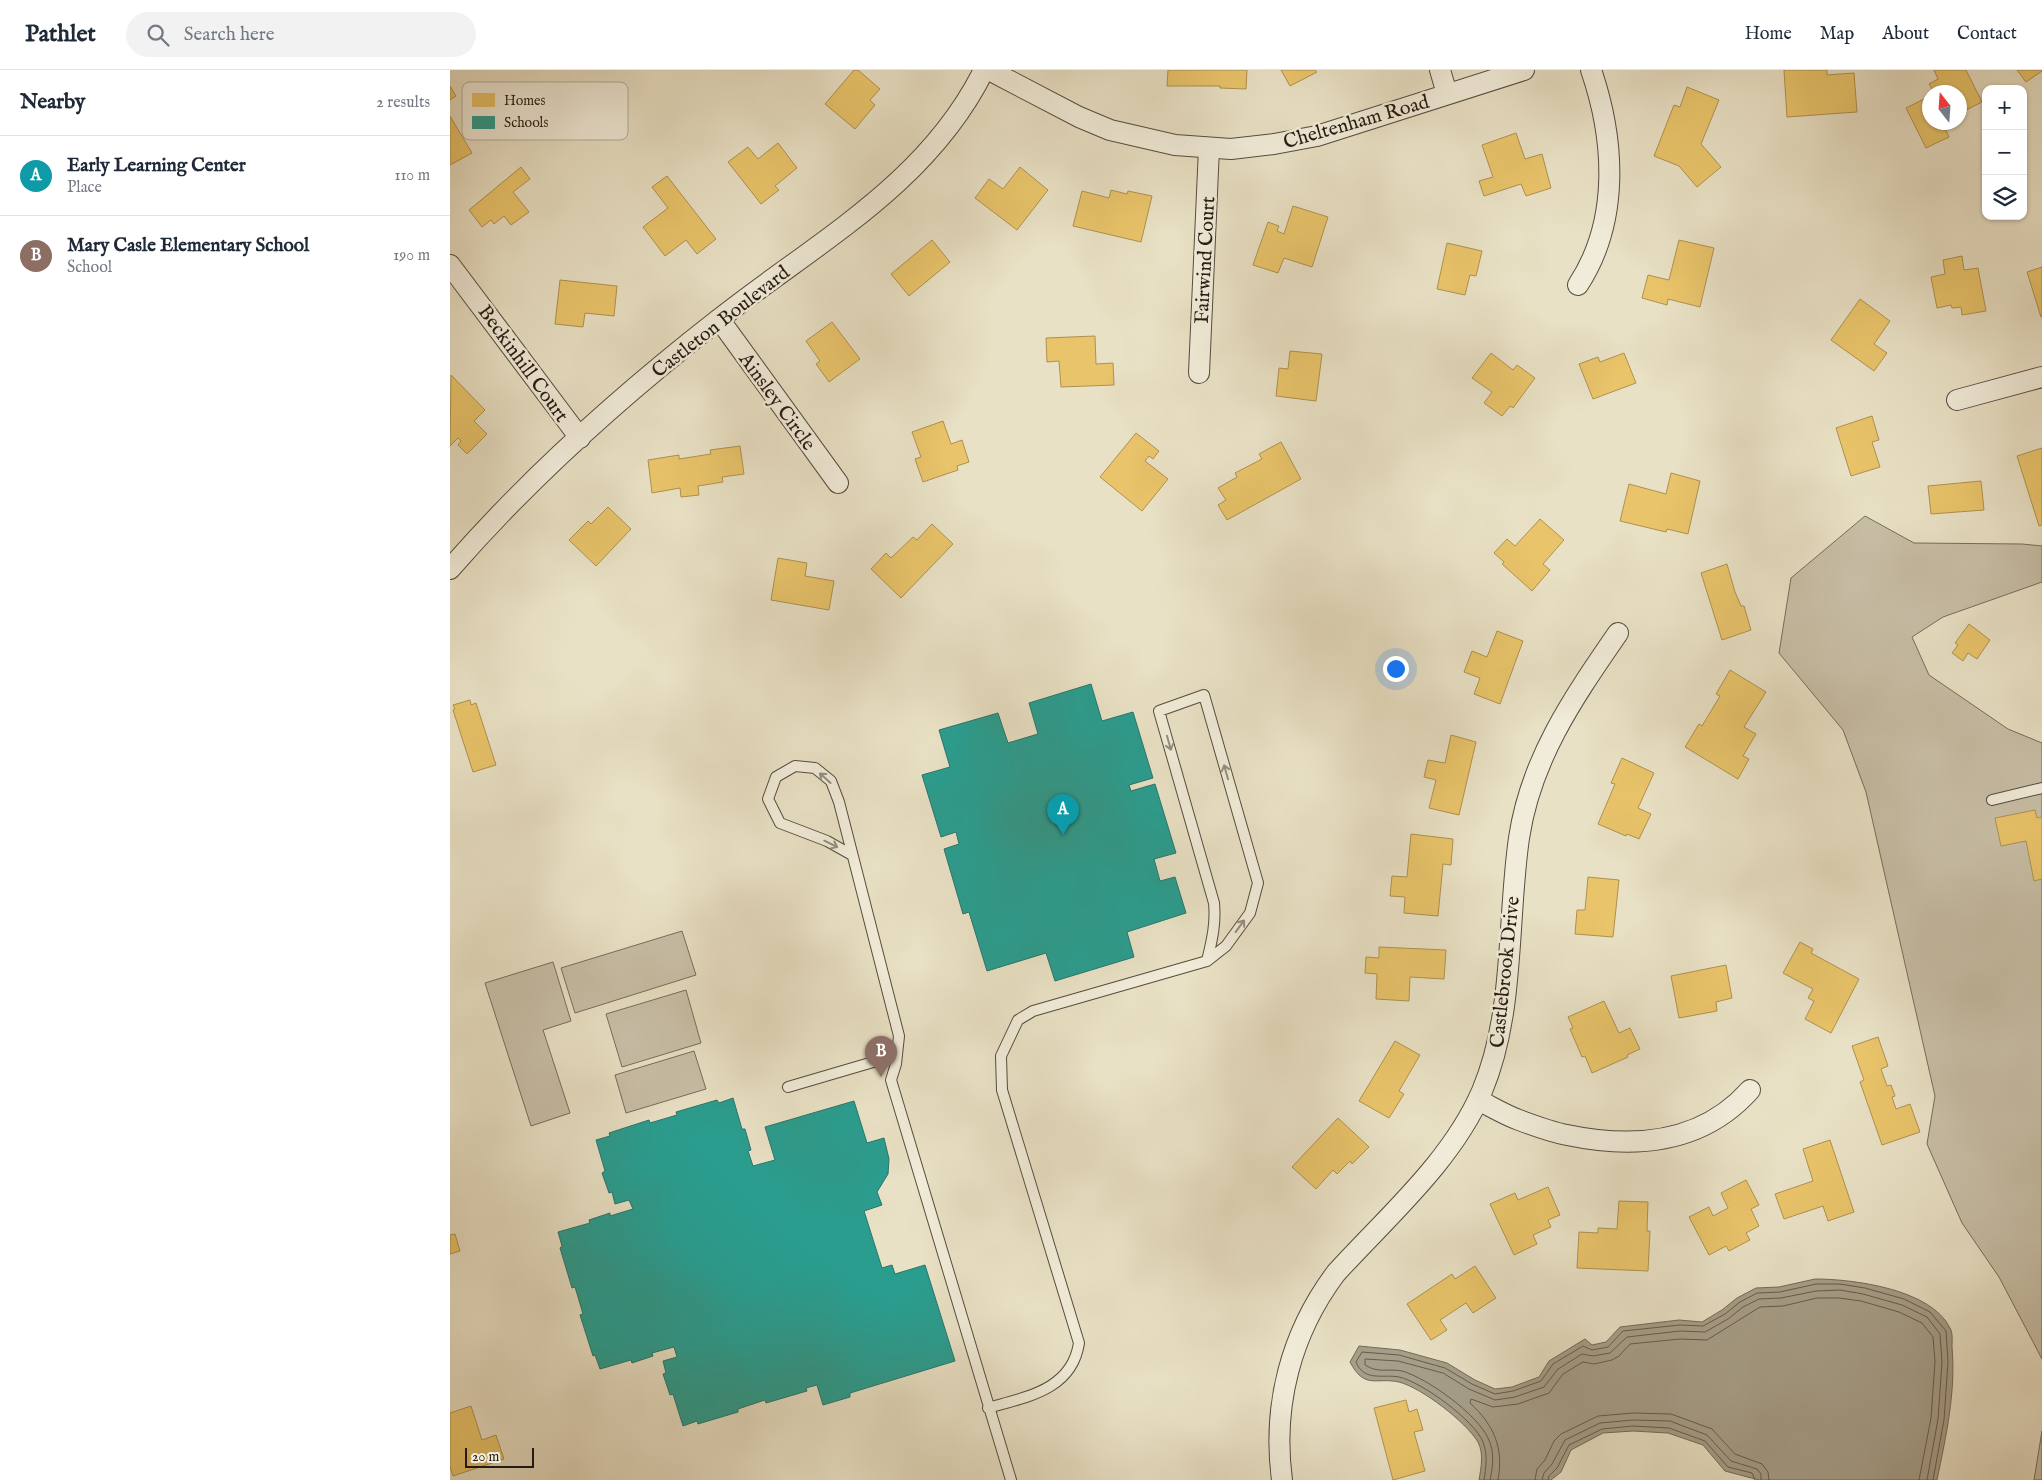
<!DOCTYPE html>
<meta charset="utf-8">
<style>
:root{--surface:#fff;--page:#f2f2f3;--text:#1f2937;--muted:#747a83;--line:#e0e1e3;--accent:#8f2418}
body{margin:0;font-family:"IM FELL English",serif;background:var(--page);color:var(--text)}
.controls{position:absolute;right:15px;top:15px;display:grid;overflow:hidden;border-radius:10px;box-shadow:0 1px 4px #0004}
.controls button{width:45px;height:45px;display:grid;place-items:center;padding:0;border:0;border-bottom:1px solid var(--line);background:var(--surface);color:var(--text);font:25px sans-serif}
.compass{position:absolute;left:1472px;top:15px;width:45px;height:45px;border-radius:50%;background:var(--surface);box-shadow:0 1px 4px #0004;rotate:343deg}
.scale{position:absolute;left:15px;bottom:12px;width:69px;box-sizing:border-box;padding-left:5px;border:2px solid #251b12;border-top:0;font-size:14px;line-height:18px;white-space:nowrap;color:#251b12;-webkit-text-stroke:4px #f1ecd9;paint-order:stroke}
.you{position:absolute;left:945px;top:598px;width:18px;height:18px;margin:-12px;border:4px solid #fff;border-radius:50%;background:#1a73e8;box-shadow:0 0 0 8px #1a73e833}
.badge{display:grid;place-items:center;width:32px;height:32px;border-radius:50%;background:var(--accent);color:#fff;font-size:16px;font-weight:700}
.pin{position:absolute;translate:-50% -41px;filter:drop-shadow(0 1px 2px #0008)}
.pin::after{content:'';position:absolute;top:26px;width:18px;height:15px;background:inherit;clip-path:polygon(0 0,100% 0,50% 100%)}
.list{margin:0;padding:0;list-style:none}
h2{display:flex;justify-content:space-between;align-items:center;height:65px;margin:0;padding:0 20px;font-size:21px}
h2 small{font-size:16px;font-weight:400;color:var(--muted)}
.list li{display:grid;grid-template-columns:32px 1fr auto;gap:15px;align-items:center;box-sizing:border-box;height:80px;padding:0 20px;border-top:1px solid var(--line)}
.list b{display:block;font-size:19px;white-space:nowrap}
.list p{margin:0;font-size:16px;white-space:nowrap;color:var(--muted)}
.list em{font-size:16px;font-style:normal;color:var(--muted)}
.icon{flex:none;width:28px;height:28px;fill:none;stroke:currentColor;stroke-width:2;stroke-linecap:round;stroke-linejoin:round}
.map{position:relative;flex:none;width:1592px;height:1410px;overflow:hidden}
header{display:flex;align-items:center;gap:30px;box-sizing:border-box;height:70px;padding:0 25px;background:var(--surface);border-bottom:1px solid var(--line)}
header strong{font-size:24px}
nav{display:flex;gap:28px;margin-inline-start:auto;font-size:18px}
.search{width:350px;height:45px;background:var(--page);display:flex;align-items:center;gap:12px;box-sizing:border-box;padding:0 18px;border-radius:28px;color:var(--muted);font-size:19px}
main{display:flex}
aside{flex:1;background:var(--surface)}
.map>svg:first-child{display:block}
</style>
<header>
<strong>Pathlet</strong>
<div class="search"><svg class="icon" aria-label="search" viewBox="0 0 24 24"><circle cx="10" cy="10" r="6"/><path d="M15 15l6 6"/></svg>Search here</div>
<nav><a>Home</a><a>Map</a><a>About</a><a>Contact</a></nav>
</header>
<main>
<aside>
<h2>Nearby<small>2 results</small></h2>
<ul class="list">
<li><span class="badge" style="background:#0f9aa8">A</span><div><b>Early Learning Center</b><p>Place</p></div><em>110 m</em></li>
<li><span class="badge" style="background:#8d6e63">B</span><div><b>Mary Casle Elementary School</b><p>School</p></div><em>190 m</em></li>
</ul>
</aside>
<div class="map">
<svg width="1592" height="1410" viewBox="0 0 1592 1410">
<rect width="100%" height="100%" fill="#e9e1c5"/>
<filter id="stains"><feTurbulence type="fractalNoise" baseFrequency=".004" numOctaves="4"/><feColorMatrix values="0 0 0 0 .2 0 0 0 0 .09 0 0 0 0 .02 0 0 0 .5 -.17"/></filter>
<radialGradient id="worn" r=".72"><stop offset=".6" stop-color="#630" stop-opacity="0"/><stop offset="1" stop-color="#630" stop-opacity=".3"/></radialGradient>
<path fill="#c8bfa7" stroke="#766d5c" d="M 1415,446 L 1464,473 L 1572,474 L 1592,476 L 1592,512 L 1493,547 L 1462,567 L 1479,605 L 1558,659 L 1592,673 L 1592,1289 L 1549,1207 L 1512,1153 L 1477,1074 L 1485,1026 L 1416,722 L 1393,660 L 1329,583 L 1341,508 Z
M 232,861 L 246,905 L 125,943 L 111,898 Z
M 103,892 L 121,951 L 93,960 L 120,1043 L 81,1056 L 35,913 Z
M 236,920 L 251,973 L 172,997 L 156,944 Z
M 244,981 L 256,1019 L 176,1043 L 165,1005 Z
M 1592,1361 L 1592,1410 L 1584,1410 Z"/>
<path fill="#a69e88" stroke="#726a59" d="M 1365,1209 C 1403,1209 1481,1219 1500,1258 C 1503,1263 1502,1271 1502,1277 C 1506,1322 1496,1366 1487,1410 L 1309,1410 L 1275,1401 L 1253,1375 L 1218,1363 L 1183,1361 L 1153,1363 L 1121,1380 L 1111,1402 L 1101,1410 L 1029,1410 C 1031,1398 1034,1384 1028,1372 C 1016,1352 972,1318 949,1312 C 925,1307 915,1320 900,1292 L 909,1276 L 950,1280 L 997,1293 L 1025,1310 L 1045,1319 L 1062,1317 L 1089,1307 L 1099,1291 L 1135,1269 L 1142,1275 L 1156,1272 L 1170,1257 L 1229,1250 L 1252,1252 L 1272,1240 L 1287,1228 L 1306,1218 L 1329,1217 Z"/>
<path fill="#e9c46a" stroke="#ae9150" d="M 404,0 L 408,0 L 430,19 L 420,30 L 425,35 L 405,59 L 375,34 Z
M 718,0 L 797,0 L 796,19 L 770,18 L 770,16 L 717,16 Z
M 831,0 L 865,0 L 867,2 L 840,16 Z
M 1334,0 L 1377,0 L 1377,5 L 1404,3 L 1407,42 L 1337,47 Z
M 1484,0 L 1516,0 L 1532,32 L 1510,43 L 1510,22 L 1484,22 L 1479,14 L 1488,9 Z
M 1567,0 L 1592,0 L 1592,1 L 1576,12 Z
M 0,16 L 6,26 L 0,30 Z
M 1237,17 L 1269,30 L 1251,74 L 1271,97 L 1247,117 L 1229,96 L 1204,86 L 1224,35 L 1230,37 Z
M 1480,26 L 1480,52 L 1492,52 L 1499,67 L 1476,78 L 1456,38 Z
M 0,46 L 22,83 L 0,95 Z
M 1066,63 L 1075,89 L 1092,84 L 1101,118 L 1076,126 L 1071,114 L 1034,126 L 1029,111 L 1043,107 L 1032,75 Z
M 328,73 L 347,98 L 325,116 L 329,120 L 311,134 L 278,92 L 298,77 L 308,89 Z
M 71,97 L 80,109 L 63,122 L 79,142 L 61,155 L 54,146 L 44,154 L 41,150 L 32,157 L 19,140 Z
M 570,97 L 598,120 L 567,160 L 525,128 L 539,109 L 553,119 Z
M 217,106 L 266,169 L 247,184 L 236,170 L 215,186 L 193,157 L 218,138 L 202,117 Z
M 661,120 L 677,124 L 678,121 L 702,126 L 691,172 L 623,156 L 632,121 L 659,128 Z
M 843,136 L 878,147 L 862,197 L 834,188 L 828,203 L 803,195 L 818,152 L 829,156 L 827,161 L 834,164 Z
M 482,170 L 500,192 L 459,226 L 441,204 Z
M 1229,170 L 1264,178 L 1250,237 L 1218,229 L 1217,235 L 1192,228 L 1198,205 L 1219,210 Z
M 997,173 L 1032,181 L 1026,206 L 1020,205 L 1015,225 L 987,219 Z
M 1512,186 L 1514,200 L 1528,198 L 1536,241 L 1512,245 L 1511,237 L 1502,238 L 1501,235 L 1487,238 L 1481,207 L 1495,204 L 1493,190 Z
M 1592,197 L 1592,247 L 1591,247 L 1577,202 Z
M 110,210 L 167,216 L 164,246 L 135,243 L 133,257 L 105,254 Z
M 1410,229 L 1440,251 L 1424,274 L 1437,283 L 1424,301 L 1381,270 Z
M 382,252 L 410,289 L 379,312 L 366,294 L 370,291 L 356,271 Z
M 645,266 L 646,294 L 663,293 L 664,315 L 611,317 L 609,291 L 597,292 L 596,268 Z
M 840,281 L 872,284 L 866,331 L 826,326 L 829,298 L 838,299 Z
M 1041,283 L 1063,300 L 1067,295 L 1085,308 L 1063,338 L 1060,336 L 1052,346 L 1034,333 L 1042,322 L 1022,308 Z
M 1174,283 L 1186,313 L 1143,329 L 1129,294 L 1148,287 L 1150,292 Z
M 1,305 L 35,340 L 24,351 L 37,364 L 17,384 L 8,375 L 11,371 L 8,368 L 0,376 Z
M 1422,346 L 1429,370 L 1422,372 L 1430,397 L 1401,406 L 1386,358 Z
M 493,351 L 501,374 L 512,370 L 519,392 L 507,396 L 508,400 L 473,412 L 465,389 L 471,387 L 462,362 Z
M 686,363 L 709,381 L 703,389 L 699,386 L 695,391 L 718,409 L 692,441 L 650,407 Z
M 831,372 L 851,409 L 777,450 L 768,435 L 776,430 L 768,418 L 787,407 L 785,403 L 812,389 L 809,384 Z
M 290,376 L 294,404 L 272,407 L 273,412 L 248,416 L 249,425 L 231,427 L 230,418 L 202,423 L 198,390 L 229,385 L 229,389 L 261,384 L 260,380 Z
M 1592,378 L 1592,455 L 1589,456 L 1567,386 Z
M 1221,403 L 1250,411 L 1238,464 L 1217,459 L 1216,462 L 1170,451 L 1179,414 L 1216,424 Z
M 1531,411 L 1534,440 L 1481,444 L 1478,416 Z
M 158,437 L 181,459 L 146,496 L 119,470 L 138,451 L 141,454 Z
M 1090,449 L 1114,470 L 1093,494 L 1100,500 L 1082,521 L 1052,494 L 1054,492 L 1044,483 L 1057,469 L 1065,476 Z
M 482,454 L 503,474 L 451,528 L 421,499 L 436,483 L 441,488 L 463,467 L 467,470 Z
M 328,488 L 357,493 L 355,506 L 384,511 L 379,540 L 321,530 Z
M 1277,494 L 1285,522 L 1291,536 L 1294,536 L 1301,560 L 1272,570 L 1251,503 Z
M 1519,554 L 1540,570 L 1527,589 L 1518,583 L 1513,591 L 1502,583 L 1508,575 L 1505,573 Z
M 1047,561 L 1073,571 L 1050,634 L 1024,624 L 1030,608 L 1014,602 L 1022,581 L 1037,587 Z
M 1280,600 L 1316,622 L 1294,657 L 1306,664 L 1293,686 L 1299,689 L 1288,709 L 1235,677 L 1249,654 L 1252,656 L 1270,626 L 1266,624 Z
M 20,630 L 21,635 L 26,633 L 46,695 L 23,702 L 3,640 L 5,639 L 3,635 Z
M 1001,665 L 1026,672 L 1009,745 L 979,738 L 986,710 L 974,707 L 978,690 L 995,693 Z
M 1172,688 L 1204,703 L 1188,738 L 1201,744 L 1189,769 L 1177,764 L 1176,766 L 1148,754 L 1165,714 L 1161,713 Z
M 1585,740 L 1587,748 L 1592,747 L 1592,809 L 1584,811 L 1576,771 L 1551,776 L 1545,748 Z
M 961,764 L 1003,769 L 1001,795 L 993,794 L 988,846 L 954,843 L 955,827 L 940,826 L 942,806 L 957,807 Z
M 1138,807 L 1169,810 L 1163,867 L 1125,864 L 1127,840 L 1135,840 Z
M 1350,872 L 1363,879 L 1361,883 L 1409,909 L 1381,963 L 1355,949 L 1364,931 L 1358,928 L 1363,919 L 1333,903 Z
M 929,877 L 996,880 L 994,909 L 960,907 L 959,931 L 926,929 L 927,904 L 915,903 L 916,887 L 929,888 Z
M 1276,895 L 1282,928 L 1266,932 L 1267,941 L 1229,948 L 1221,906 Z
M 1154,931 L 1169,963 L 1180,958 L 1190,979 L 1177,985 L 1178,987 L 1142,1003 L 1135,986 L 1132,987 L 1120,959 L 1123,958 L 1118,947 Z
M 1428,967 L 1438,996 L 1431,999 L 1437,1016 L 1441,1015 L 1445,1026 L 1442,1027 L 1446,1039 L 1460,1034 L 1470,1062 L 1432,1075 L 1410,1012 L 1414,1010 L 1402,976 Z
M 945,971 L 970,985 L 949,1021 L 954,1024 L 939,1048 L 909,1031 Z
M 888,1048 L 919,1077 L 902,1094 L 900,1091 L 887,1104 L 883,1100 L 866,1119 L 842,1097 Z
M 1380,1070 L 1404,1142 L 1378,1151 L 1373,1136 L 1334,1149 L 1325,1124 L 1363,1111 L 1353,1079 Z
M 1296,1110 L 1309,1135 L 1301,1139 L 1309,1156 L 1296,1163 L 1300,1170 L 1279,1181 L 1276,1176 L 1259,1185 L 1239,1147 L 1259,1137 L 1263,1146 L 1278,1138 L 1271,1123 Z
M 1098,1117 L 1110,1145 L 1098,1150 L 1101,1157 L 1083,1165 L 1087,1174 L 1064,1185 L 1040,1134 L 1065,1123 L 1068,1130 Z
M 1169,1131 L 1198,1132 L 1197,1161 L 1200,1161 L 1198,1201 L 1127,1198 L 1129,1162 L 1148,1163 L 1148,1158 L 1167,1159 Z
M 5,1164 L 10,1181 L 0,1184 L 0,1165 Z
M 1025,1196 L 1046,1228 L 1023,1243 L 1016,1233 L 990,1250 L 997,1260 L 981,1270 L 957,1234 L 1002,1204 L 1005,1209 Z
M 956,1330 L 959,1342 L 967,1339 L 973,1360 L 964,1362 L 975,1401 L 943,1410 L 924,1338 Z
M 21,1336 L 32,1370 L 46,1365 L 54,1389 L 3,1406 L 0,1397 L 0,1343 Z"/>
<path fill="#2a9d8f" stroke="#28766a" d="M 641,614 L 652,651 L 683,642 L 703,708 L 679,715 L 681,721 L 705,714 L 726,783 L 704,789 L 710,811 L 725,807 L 736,843 L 677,862 L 684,887 L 605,911 L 596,883 L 537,901 L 519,842 L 513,844 L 494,779 L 509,774 L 506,762 L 491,767 L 472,705 L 500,697 L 489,660 L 548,643 L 558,673 L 588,664 L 579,633 Z
M 283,1028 L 292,1059 L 295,1059 L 301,1080 L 298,1081 L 303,1096 L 325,1090 L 315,1057 L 404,1031 L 417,1073 L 434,1068 L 439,1089 L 438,1104 L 427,1122 L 432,1135 L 414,1141 L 432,1198 L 442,1195 L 445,1204 L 475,1195 L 505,1291 L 400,1323 L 400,1327 L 373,1335 L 367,1315 L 356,1318 L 357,1321 L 316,1333 L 315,1330 L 288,1339 L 288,1342 L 248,1354 L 247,1351 L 233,1356 L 223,1324 L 220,1325 L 213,1304 L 216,1303 L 213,1291 L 227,1287 L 224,1277 L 202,1283 L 203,1286 L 182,1293 L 181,1290 L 150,1299 L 145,1285 L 143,1286 L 130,1245 L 133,1244 L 125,1217 L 122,1218 L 110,1178 L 112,1176 L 108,1162 L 140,1153 L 139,1150 L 160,1143 L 160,1146 L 183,1139 L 179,1130 L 165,1134 L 162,1122 L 159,1123 L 152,1103 L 155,1101 L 146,1070 L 160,1066 L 159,1063 L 199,1050 L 200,1053 L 227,1045 L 226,1042 L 267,1030 L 269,1033 Z"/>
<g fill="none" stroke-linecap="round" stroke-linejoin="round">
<path stroke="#665c4d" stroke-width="1" d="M 1034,1410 C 1036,1397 1038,1385 1033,1372 C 1025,1351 972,1312 949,1307 C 933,1304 914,1312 906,1292 L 912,1282 L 949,1285 L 995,1298 L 1022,1314 L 1045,1324 L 1063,1321 L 1091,1311 L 1103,1294 L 1133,1276 L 1142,1280 L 1158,1277 L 1173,1261 L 1230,1255 L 1253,1256 L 1275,1244 L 1290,1232 L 1307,1223 L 1330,1222 L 1366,1214 L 1390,1214 L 1415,1218 L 1454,1229 L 1480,1242 L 1496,1261 L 1498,1292 L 1494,1350 L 1483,1410
M 1040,1410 C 1043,1396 1045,1382 1038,1368 C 1027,1344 977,1308 952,1301 C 937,1298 930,1304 915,1295 L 915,1289 L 948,1291 L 993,1303 L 1019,1319 L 1045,1330 L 1065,1327 L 1094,1317 L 1108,1299 L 1132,1284 L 1143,1286 L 1160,1283 L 1177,1267 L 1230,1261 L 1255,1262 L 1278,1249 L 1293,1237 L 1309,1229 L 1331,1228 L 1366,1221 L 1390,1220 L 1413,1224 L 1452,1235 L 1477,1247 L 1490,1264 L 1492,1292 L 1488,1349 L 1477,1410
M 1048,1410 C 1054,1378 1044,1355 1020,1333 L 1021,1329 L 1043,1337 L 1068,1334 L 1099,1323 L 1113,1304 L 1133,1292 L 1144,1294 L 1162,1290 L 1169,1286 L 1180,1274 L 1230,1269 L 1257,1270 L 1310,1237 L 1333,1236 L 1367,1228 L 1389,1228 L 1411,1231 L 1449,1242 L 1472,1253 L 1483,1267 L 1485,1292 L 1481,1348 L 1469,1410
M 1085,1410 L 1087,1399 L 1095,1390 L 1104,1371 L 1111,1364 L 1148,1346 L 1183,1343 L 1221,1344 L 1262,1359 L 1285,1384 L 1312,1394 L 1318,1402 L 1319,1410
M 1092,1410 L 1094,1403 L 1102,1394 L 1115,1370 L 1150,1353 L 1183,1350 L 1220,1351 L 1257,1365 L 1281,1391 L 1307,1399 L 1311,1404 L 1311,1410
M 1098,1410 L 1099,1406 L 1107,1398 L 1119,1375 L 1152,1359 L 1183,1356 L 1219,1358 L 1255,1371 L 1278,1397 L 1302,1403 L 1305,1410"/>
<g stroke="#564c3f" stroke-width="12">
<path id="lane" d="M 1542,730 L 1592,718
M 402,785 L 377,771 L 330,753 L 318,729 L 326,707 L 345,696 L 365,698 L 381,711 L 389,732 L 449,966 L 446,994 L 441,1010 L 561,1410
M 338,1017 L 447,985
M 538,1338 C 576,1327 622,1320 629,1273 L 552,1020 L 551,986 L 568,950 L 583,941 L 757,891 L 776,876 L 800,843 L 808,813 L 754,625 L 709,641 L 764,833 C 766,854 762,870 757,891"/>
</g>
<g stroke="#564c3f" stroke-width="22">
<path id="street" d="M 539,0 L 629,47 L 660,60 L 725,75 L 781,79 L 824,74 L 867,66 L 1074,0
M 990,0 L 997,24
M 0,195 L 130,368
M 1128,215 C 1170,151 1165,70 1141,0
M 269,249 L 388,413
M 749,303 L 759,78
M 1507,330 L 1592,307
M 0,499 C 80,407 172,325 268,250 C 365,173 477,115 534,0
M 1028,1030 C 1042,1037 1055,1045 1069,1050 C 1085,1056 1101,1062 1117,1065 C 1184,1079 1252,1074 1300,1020
M 832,1410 C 822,1335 841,1263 886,1203 C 937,1147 1002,1091 1032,1021 C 1065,943 1057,851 1069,768 C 1081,688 1124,627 1168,563"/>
</g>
<use href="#lane" stroke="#f1ecd9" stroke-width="10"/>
<use href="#street" stroke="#f1ecd9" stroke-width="20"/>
</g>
<defs><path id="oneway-shaft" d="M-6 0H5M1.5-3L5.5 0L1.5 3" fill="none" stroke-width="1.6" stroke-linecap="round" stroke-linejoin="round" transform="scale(1.25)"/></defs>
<g stroke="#958e7f">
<use href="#oneway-shaft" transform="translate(719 673) rotate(74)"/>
<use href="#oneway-shaft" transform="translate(776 702) rotate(-106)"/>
<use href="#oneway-shaft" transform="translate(375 708) rotate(-138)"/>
<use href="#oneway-shaft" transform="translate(381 774) rotate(26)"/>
<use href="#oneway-shaft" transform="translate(790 856) rotate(-54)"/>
</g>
<g text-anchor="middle" stroke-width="5" stroke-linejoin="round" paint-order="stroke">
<g font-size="20" fill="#251b12" stroke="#f1ecd9">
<text transform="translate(906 51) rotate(-16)" y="7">Cheltenham Road</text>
<text transform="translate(754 190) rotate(-87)" y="7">Fairwind Court</text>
<text transform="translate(270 251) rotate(-38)" y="7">Castleton Boulevard</text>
<text transform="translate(74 293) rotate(54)" y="7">Beckinhill Court</text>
<text transform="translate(328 331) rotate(54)" y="7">Ainsley Circle</text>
<text transform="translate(1054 902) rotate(-84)" y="7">Castlebrook Drive</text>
</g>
</g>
<rect x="12" y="12" width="166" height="58" rx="8" fill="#f1ecd9" stroke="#b4ad9d" stroke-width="1"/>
<rect x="22" y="23" width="23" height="14" fill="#e9c46a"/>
<rect x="22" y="46" width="23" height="13" fill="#2a9d8f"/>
<g font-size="14" fill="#251b12">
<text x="54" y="35">Homes</text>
<text x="54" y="57">Schools</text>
</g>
<rect width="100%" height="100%" filter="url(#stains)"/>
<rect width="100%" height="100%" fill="url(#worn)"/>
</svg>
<div class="controls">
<button>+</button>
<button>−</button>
<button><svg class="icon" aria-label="layers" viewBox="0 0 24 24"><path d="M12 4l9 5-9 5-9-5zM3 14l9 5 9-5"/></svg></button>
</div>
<svg class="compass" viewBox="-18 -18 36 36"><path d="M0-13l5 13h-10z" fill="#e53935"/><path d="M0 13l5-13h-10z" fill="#747a83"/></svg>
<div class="scale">20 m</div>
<div class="you"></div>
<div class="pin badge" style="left:613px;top:765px;background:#0f9aa8">A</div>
<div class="pin badge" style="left:431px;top:1007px;background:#8d6e63">B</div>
</div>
</main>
